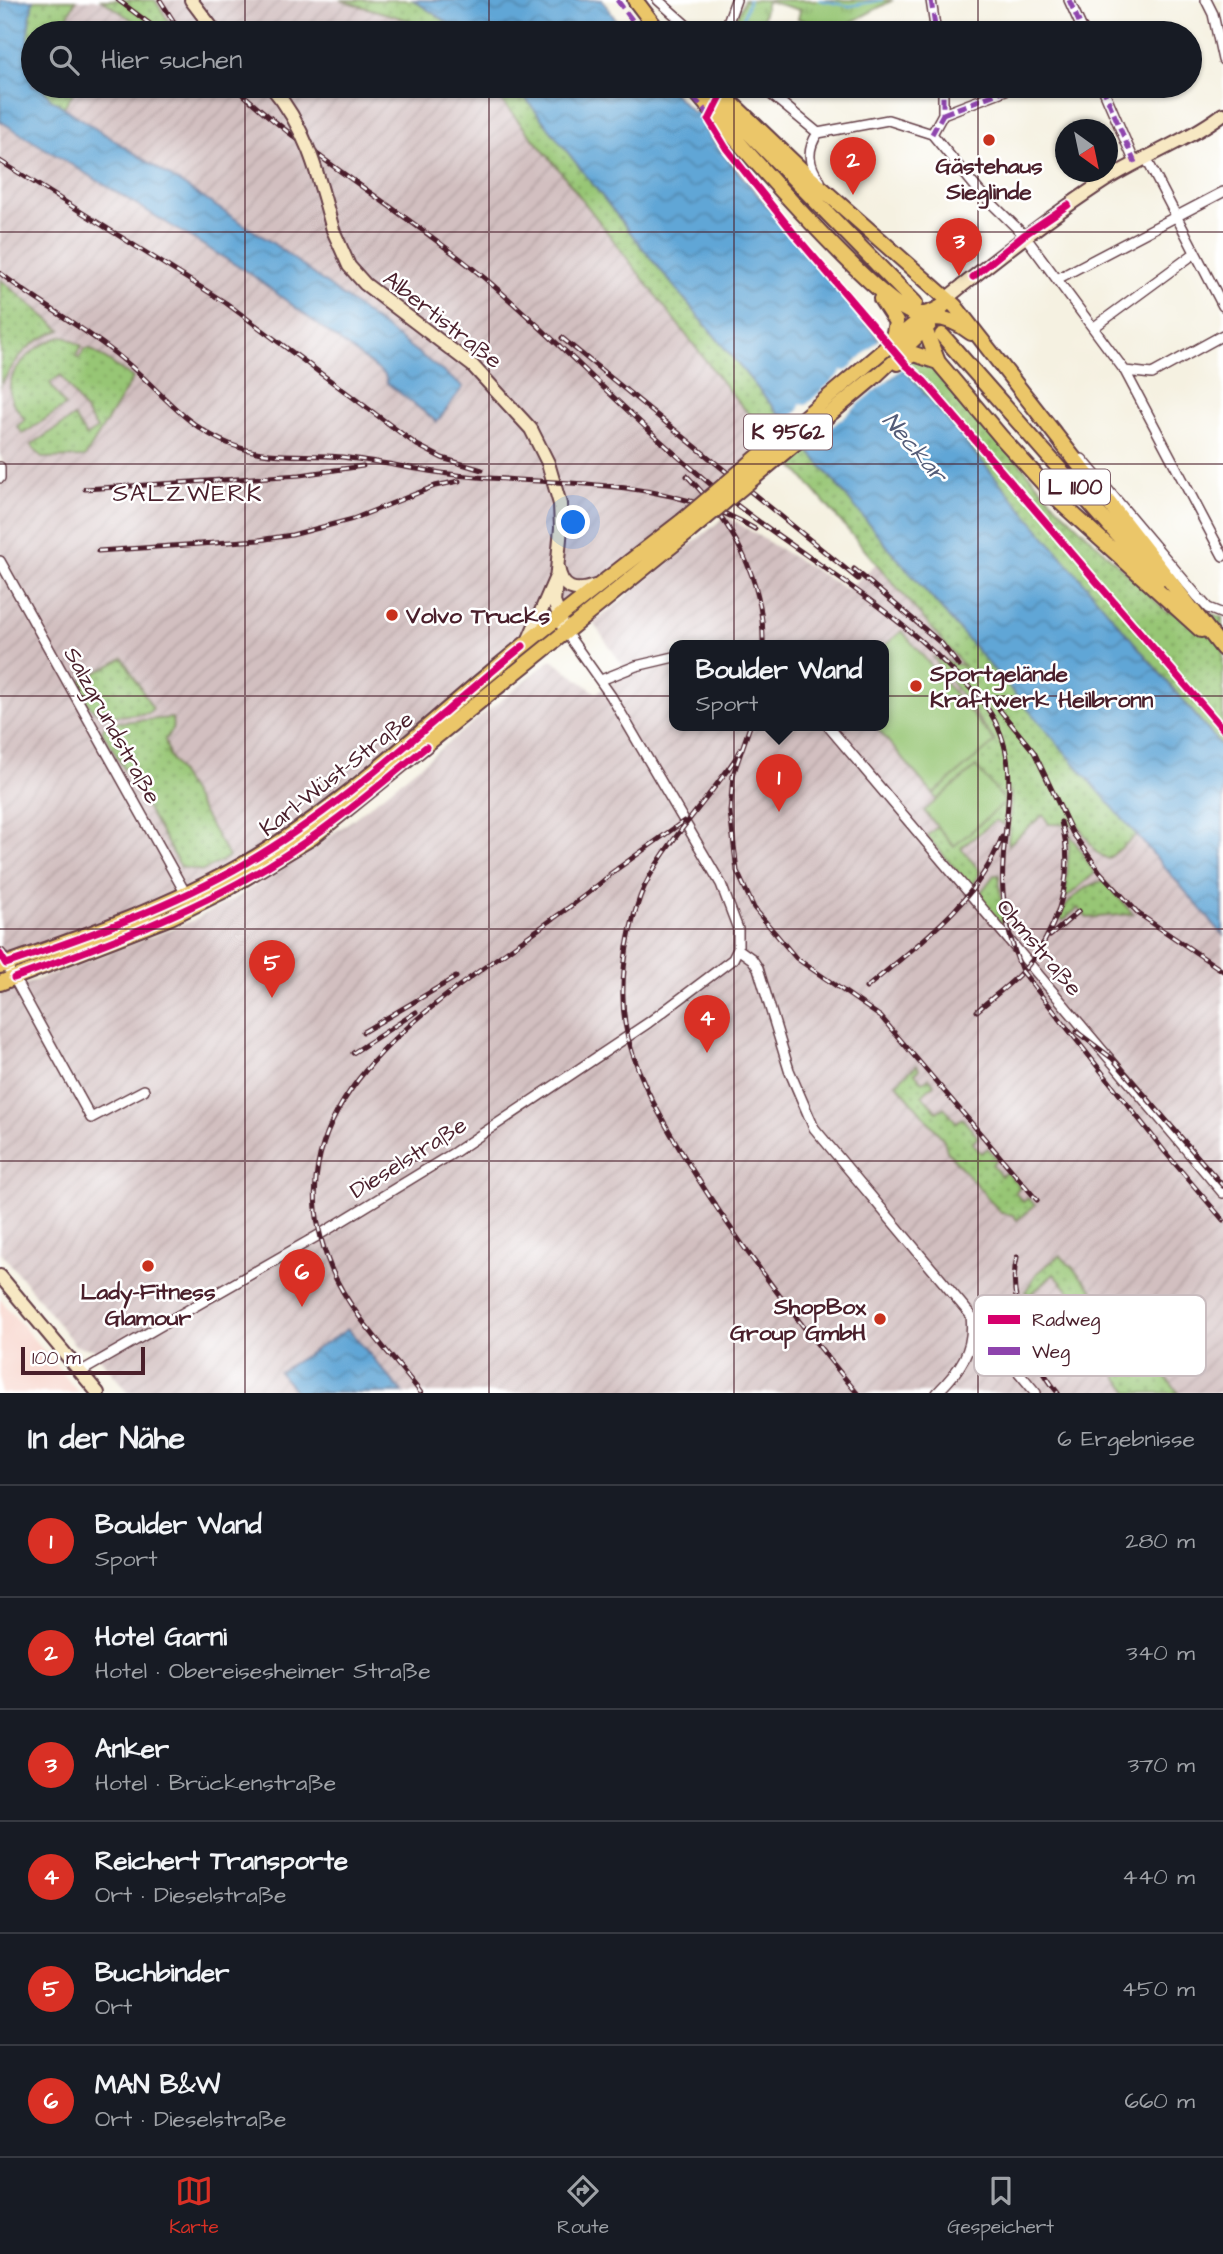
<!DOCTYPE html>
<html lang="de">
<meta charset="utf-8">
<style>
:root{--surface:#171b24;--page:#242831;--text:#f1f3f6;--muted:#9ea1a6;--line:#363941;--accent:#d93025}
body{margin:0;font-family:"Architects Daughter",sans-serif;background:var(--page);color:var(--text)}
.compass{position:absolute;left:1055px;top:119px;width:63px;height:63px;border-radius:50%;background:var(--surface);box-shadow:0 2px 5px #0004;rotate:147deg}
.scale{position:absolute;left:21px;bottom:18px;width:124px;box-sizing:border-box;padding-left:7px;border:4px solid #4a1f2b;border-top:0;font-size:19px;line-height:24px;white-space:nowrap;color:#4a1f2b;-webkit-text-stroke:5px #fff;paint-order:stroke}
.you{position:absolute;left:574px;top:523px;width:24px;height:24px;margin:-18px;border:5px solid #fff;border-radius:50%;background:#1a73e8;box-shadow:0 0 0 10px #1a73e833}
.badge{display:grid;place-items:center;width:46px;height:46px;border-radius:50%;background:var(--accent);color:#fff;font-size:23px;font-weight:700}
.pin{position:absolute;translate:-50% -58px;filter:drop-shadow(0 2px 4px #0008)}
.pin::after{content:'';position:absolute;top:37px;width:24px;height:21px;background:inherit;clip-path:polygon(0 0,100% 0,50% 100%)}
.popup{position:absolute;left:669px;top:640px;width:220px;height:91px;box-sizing:border-box;display:grid;place-content:center;border-radius:14px;background:var(--surface);filter:drop-shadow(0 2px 5px #0005);font-size:23px;white-space:nowrap;color:var(--muted)}
.popup b{font-size:26px;color:var(--text)}
.popup::after{content:'';position:absolute;left:50%;top:100%;margin-left:-14px;border:14px solid transparent;border-top-color:var(--surface)}
.list{margin:0;padding:0;list-style:none}
h2{display:flex;justify-content:space-between;align-items:center;height:91px;margin:0;padding:0 28px;font-size:30px}
h2 small{font-size:23px;font-weight:400;color:var(--muted)}
.list li{display:grid;grid-template-columns:46px 1fr auto;gap:21px;align-items:center;box-sizing:border-box;height:112px;padding:0 28px;border-top:2px solid var(--line)}
.list b{display:block;font-size:26px;white-space:nowrap}
.list p{margin:0;font-size:23px;white-space:nowrap;color:var(--muted)}
.list em{font-size:23px;font-style:normal;color:var(--muted)}
.icon{flex:none;width:38px;height:38px;fill:none;stroke:currentColor;stroke-width:2;stroke-linecap:round;stroke-linejoin:round}
.map{position:relative;flex:none;width:1223px;height:1393px;overflow:hidden}
.search{position:absolute;background:var(--surface);box-shadow:0 2px 5px #0004;left:21px;right:21px;top:21px;height:77px;display:flex;align-items:center;gap:18px;box-sizing:border-box;padding:0 24px;border-radius:38px;color:var(--muted);font-size:26px}
.sheet{height:763px;background:var(--surface)}
nav{display:flex;justify-content:space-around;align-items:center;box-sizing:border-box;height:98px;border-top:2px solid var(--line);background:var(--surface);font-size:19px;color:var(--muted)}
nav a{display:grid;justify-items:center;gap:4px}
nav .on{color:var(--accent)}
.map>svg:first-child{display:block}
</style>
<div class="map">
<svg width="1223" height="1393" viewBox="0 0 1223 1393">
<defs>
<pattern id="industrial-furrows" width="10" height="10" patternUnits="userSpaceOnUse" patternTransform="scale(1.75)"><rect width="10" height="10" fill="#d2bfc0"/><path d="M-1 1l2-2M0 10L10 0M9 11l2-2" fill="none" stroke="#b6a4a5"/></pattern>
<pattern id="grass-dots" width="8" height="8" patternUnits="userSpaceOnUse" patternTransform="scale(1.75)"><rect width="8" height="8" fill="#97c675"/><path d="M2 2h.1M6 6h.1" fill="none" stroke="#7da060" stroke-width="1.8" stroke-linecap="round"/></pattern>
<pattern id="park-tufts" width="24" height="20" patternUnits="userSpaceOnUse" patternTransform="scale(1.75)"><rect width="24" height="20" fill="#97c675"/><path d="M3 7l-1-3M5 7V3M7 7l1-3M15 17l-1-3M17 17v-4M19 17l1-3" fill="none" stroke="#7da060"/></pattern>
<pattern id="water-waves" width="16" height="10" patternUnits="userSpaceOnUse" patternTransform="scale(1.75)"><rect width="16" height="10" fill="#60a6d6"/><path d="M0 5q4-4 8 0t8 0" fill="none" stroke="#5187ae"/></pattern>
</defs>
<rect width="100%" height="100%" fill="#fff"/>
<filter id="ink" filterUnits="userSpaceOnUse"><feTurbulence type="fractalNoise" baseFrequency=".0143" numOctaves="2"/><feDisplacementMap in="SourceGraphic" scale="14" xChannelSelector="R" yChannelSelector="G"/><feConvolveMatrix kernelMatrix="1 2 1 2 8 2 1 2 1" color-interpolation-filters="sRGB"/></filter>
<filter id="wash" filterUnits="userSpaceOnUse"><feTurbulence type="fractalNoise" baseFrequency=".00686" numOctaves="4" result="noise"/><feDisplacementMap in="SourceGraphic" scale="28" xChannelSelector="R" yChannelSelector="G"/><feGaussianBlur stdDeviation="1.57" result="paint"/><feColorMatrix in="noise" values="0 0 0 0 0 0 0 0 0 0 0 0 0 0 0 0 0 1.4 0 .05"/><feComposite in="paint" operator="in"/></filter>
<g filter="url(#wash)">
<rect width="100%" height="100%" fill="#f5f1e1"/>
<path fill="#f7d1c7" d="M 0,1299 L 15,1317 L 79,1393 L 0,1393 Z"/>
<path fill="url(#industrial-furrows)" fill-rule="evenodd" d="M 0,0 L 25,89 L 58,115 L 76,89 L 73,86 L 489,86 L 557,167 L 771,440 L 348,802 L 119,930 L 0,973 L 0,487 L 7,471 L 0,455 L 0,384 L 18,354 L 47,335 L 61,330 L 0,279 ZM 71,339 L 82,346 L 76,356 L 79,358 L 85,349 L 133,378 L 85,457 L 74,417 L 86,436 L 97,429 L 62,375 L 49,383 L 64,406 L 17,426 L 25,420 Z
M 76,0 L 102,0 L 152,33 L 59,33 Z
M 155,0 L 340,0 L 408,20 L 429,33 L 176,33 Z
M 726,516 L 847,590 L 878,562 L 994,688 L 1086,776 L 1223,935 L 1223,1393 L 403,1393 L 348,1329 L 279,1372 L 297,1393 L 128,1393 L 93,1349 L 76,1346 L 0,1251 L 0,994 L 192,921 L 241,895 L 351,821 L 552,659 L 596,693 L 628,673 L 593,623 ZM 674,646 L 884,646 L 884,726 L 674,726 Z"/>
<path fill="url(#grass-dots)" stroke="#707250" stroke-width="2" d="M 33,0 L 76,0 L 59,33 L 33,33 L 33,69 C 26,48 26,22 33,0 Z
M 102,0 L 155,0 L 176,33 L 152,33 Z
M 340,0 L 413,0 L 464,33 L 429,33 L 408,20 Z
M 41,86 L 73,86 L 76,88 L 64,107 L 51,99 Z
M 489,86 L 516,86 L 641,246 L 892,552 L 1138,834 L 1108,859 L 1096,852 L 1078,825 L 1049,824 L 1043,815 L 1008,845 L 1011,792 L 1008,791 L 1004,825 L 996,820 L 961,848 L 980,871 L 974,884 L 969,885 L 927,836 L 937,827 L 953,846 L 976,767 L 937,800 L 933,794 L 995,741 L 933,657 L 964,666 L 730,392 L 557,167 Z
M 0,279 L 61,330 C 29,341 17,356 1,385 Z
M 64,336 L 82,346 L 76,356 L 79,358 L 85,349 L 91,349 L 133,378 L 85,457 L 42,458 L 31,445 L 74,417 L 86,436 L 97,429 L 61,375 L 50,383 L 65,406 L 23,434 L 17,426 L 25,420 C 21,414 15,407 12,401 C 0,371 39,342 64,336 Z
M 910,337 L 1056,505 L 1168,613 L 1185,598 L 1194,598 L 1211,614 L 1223,617 L 1223,748 L 891,355 Z
M 123,658 L 153,709 L 149,713 C 116,715 91,725 79,686 L 81,681 Z
M 172,718 L 173,728 L 165,740 L 169,755 L 229,857 L 203,871 L 181,867 L 102,731 L 106,723 Z
M 1070,834 L 1095,873 L 1065,899 Z
M 994,875 L 999,875 L 1004,926 L 987,910 L 979,895 Z
M 1104,881 L 1133,914 L 1087,918 L 1078,908 L 1063,921 L 1059,915 C 1070,899 1084,884 1104,881 Z
M 917,1065 L 919,1069 L 915,1073 L 922,1082 L 929,1078 L 934,1084 L 922,1095 L 937,1112 L 944,1107 L 956,1122 L 962,1118 L 978,1137 L 972,1143 L 981,1153 L 988,1148 L 997,1159 L 992,1165 L 1001,1176 L 1006,1172 L 1020,1187 L 1015,1192 L 1023,1202 L 1028,1198 L 1035,1205 L 1017,1220 L 1013,1215 L 1001,1213 L 947,1151 L 944,1140 L 896,1083 Z
M 1060,1255 L 1076,1271 L 1179,1393 L 1130,1393 L 1072,1321 L 1039,1351 L 1032,1335 L 1074,1297 L 1054,1274 L 1030,1295 L 1025,1292 L 1037,1273 Z"/>
<path fill="url(#park-tufts)" stroke="#707250" stroke-width="2" d="M 744,0 L 893,0 L 831,33 L 814,33 L 817,24 L 798,19 L 800,10 L 767,1 L 759,33 L 730,33 Z"/>
<path fill="#97c675" stroke="#707250" stroke-width="2" d="M 902,631 L 995,742 L 933,794 L 875,726 L 884,726 L 884,646 Z
M 976,767 L 1006,802 L 954,846 L 924,811 Z"/>
<path fill="url(#water-waves)" stroke="#556280" stroke-width="2" d="M 0,0 L 33,0 L 28,31 L 33,86 L 41,86 L 51,99 L 274,244 L 463,387 L 437,422 L 387,383 L 385,375 L 252,275 L 0,121 Z
M 413,0 L 602,0 L 625,33 L 464,33 Z
M 516,86 L 667,86 L 693,113 L 700,108 L 708,118 L 704,126 L 709,137 L 1223,748 L 1223,935 L 892,552 L 641,246 Z
M 348,1329 L 403,1393 L 297,1393 L 279,1372 Z"/>
<path fill="#f5f1e1" d="M 881,338 L 905,366 L 804,450 L 783,423 L 799,410 L 800,404 L 806,405 L 840,374 L 841,370 L 846,371 Z"/>
<g fill="none" stroke-linecap="round" stroke-linejoin="round">
<path stroke="#60a6d6" stroke-width="2.5" d="M 819,0 L 850,6 L 882,0
M 738,33 L 749,0"/>
</g>
</g>
<g filter="url(#ink)">
<g fill="none" stroke-linecap="round" stroke-linejoin="round">
<g stroke="#643e46" stroke-width="12">
<path id="minor" d="M 658,0 L 695,33
M 931,0 L 936,33
M 1069,0 L 1084,33
M 1206,0 L 1213,14 L 1223,60
M 724,33 L 736,0
M 761,86 L 818,133 L 888,120 L 932,134 L 979,191 L 1024,235 L 1125,371 L 1223,556
M 1102,86 L 1135,163
M 943,114 L 1016,86
M 818,133 C 806,150 808,165 820,181
M 932,134 L 943,114 L 943,86
M 1146,158 L 1223,306
M 1057,279 L 1223,192
M 1093,328 L 1195,253
M 1125,371 L 1152,374 L 1223,335
M 1082,459 L 1198,597 L 1208,608 L 1223,614
M 0,467 L 0,478
M 0,561 L 187,896
M 601,680 L 636,666 L 674,657
M 828,726 L 1223,1193
M 738,949 L 752,959 L 758,968 L 789,1070 L 814,1128 L 1036,1393
M 14,978 L 91,1118 L 144,1090
M 80,1372 L 319,1235 L 455,1152 L 648,1023 L 733,959 L 738,949 L 738,929 L 721,884 L 611,696 L 565,631
M 937,1393 C 960,1370 975,1350 971,1316"/>
</g>
<g stroke="#643e46" stroke-width="14">
<path id="tertiary" d="M 0,954 L 9,970"/>
</g>
<g stroke="#643e46" stroke-width="16">
<path id="secondary" d="M 191,0 L 216,33
M 333,230 L 349,266 L 365,284 L 473,366 L 531,429 L 548,463 L 560,504 L 561,528 L 554,602 L 565,631
M 947,298 C 999,256 1050,216 1106,180 C 1144,156 1187,141 1223,114
M 558,567 C 562,590 575,593 595,586
M 529,639 L 555,579
M 0,1276 L 98,1393"/>
</g>
<g stroke="#643e46" stroke-width="18">
<path id="primary" d="M 635,0 L 660,33
M 691,86 C 721,124 876,303 913,313 C 924,316 933,312 943,306
M 714,86 L 810,178 L 955,306 L 1223,649
M 711,94 L 915,303
M 881,299 L 896,322 L 892,343
M 926,318 C 944,316 958,322 971,333
M 921,319 L 938,362 L 1002,438 L 1061,503 L 1201,630
M 942,335 L 1158,581
M 892,343 L 927,314
M 898,363 L 914,354 L 938,362
M 873,378 L 929,325
M 0,966 C 83,937 167,908 244,864 C 332,814 406,744 483,679 C 548,624 615,573 682,521
M 0,983 L 171,917 L 225,890 L 311,838 L 690,531"/>
</g>
<use href="#minor" stroke="#fff" stroke-width="9"/>
<use href="#tertiary" stroke="#fff" stroke-width="10"/>
<use href="#secondary" stroke="#f7e8c3" stroke-width="12"/>
<use href="#primary" stroke="#ebc669" stroke-width="14"/>
<g stroke="#4a1f2b" stroke-width="5">
<path id="rail" d="M 118,0 L 162,33
M 160,0 L 181,33
M 234,86 C 312,159 406,212 488,281 C 577,357 655,445 750,515 C 817,565 889,607 949,667 C 964,682 980,696 991,714 C 1026,771 998,832 1003,892 C 1005,921 1011,945 1022,971 L 1165,1152 L 1223,1220
M 0,161 L 226,303 L 417,445 L 442,458 L 482,470
M 0,273 C 39,304 83,326 121,358 C 160,389 184,427 232,445 C 271,460 303,453 342,457 C 384,462 425,472 467,476 C 565,486 669,477 755,529
M 562,338 L 858,579
M 687,476 C 732,522 765,580 763,646
M 85,489 L 300,475 L 363,466
M 98,551 L 259,540 L 292,535 L 353,519 L 435,486 L 459,481
M 854,569 L 942,644 L 959,666
M 990,698 L 1034,752 L 1072,832 L 1100,872 L 1139,914 L 1223,971
M 750,726 L 733,775 L 730,812 L 737,871 L 754,908 L 796,958 L 881,1017 L 1037,1200
M 742,748 C 713,797 659,847 640,897 C 625,939 617,994 628,1038 C 641,1087 667,1128 693,1171 C 742,1249 798,1322 857,1393
M 610,874 L 684,821
M 1050,936 L 1079,911
M 866,988 C 918,944 977,903 1002,837
M 977,1011 C 996,994 1021,977 1036,955 C 1062,916 1075,868 1061,822
M 363,1032 L 456,977
M 1077,1032 L 1113,1059 L 1223,1186
M 353,1053 L 416,1012
M 1017,1257 C 1006,1298 1032,1361 1058,1393
M 421,1393 C 391,1354 350,1314 331,1268 C 250,1072 503,972 618,868"/>
</g>
<use href="#rail" stroke="#fff" stroke-width="2.5" stroke-dasharray="8" stroke-linecap="butt"/>
<g stroke="#643e46" stroke-width="16" stroke-linecap="butt">
<path id="secondary-bridge" d="M 271,86 C 307,128 319,178 333,230"/>
</g>
<g stroke="#643e46" stroke-width="18" stroke-linecap="butt">
<path id="primary-bridge" d="M 682,521 L 892,343
M 690,531 L 873,378"/>
</g>
<use href="#secondary-bridge" stroke="#f7e8c3" stroke-width="12"/>
<use href="#primary-bridge" stroke="#ebc669" stroke-width="14"/>
<path stroke="#8e44ad" stroke-width="5" stroke-dasharray="10 5" stroke-linecap="butt" d="M 617,0 L 642,33
M 931,0 L 936,33
M 1069,0 L 1084,33
M 683,86 L 714,120
M 1102,86 L 1135,163
M 943,114 L 1016,86
M 932,134 L 943,114 L 943,86"/>
<g stroke="#fff" stroke-width="11">
<path id="cycleway" d="M 726,86 L 709,120 L 726,148 L 796,236 L 907,366 L 924,381 L 1223,729
M 973,277 L 1024,235 L 1068,205
M 0,954 L 6,964 C 88,936 171,907 246,863 C 348,804 432,720 523,646
M 14,978 C 101,946 188,914 268,866 C 325,832 375,789 426,747"/>
</g>
<use href="#cycleway" stroke="#d6006c" stroke-width="7"/>
</g>
</g>
<path fill="none" stroke="#4a1f2b" stroke-width="2" stroke-opacity="0.55" d="M 245,0 L 245,33M 489,0 L 489,33M 734,0 L 734,33M 978,0 L 978,33M 245,86 L 245,1393M 489,86 L 489,1393M 734,86 L 734,1393M 978,86 L 978,1393M 0,232 L 1223,232M 0,464 L 1223,464M 0,696 L 1223,696M 0,929 L 1223,929M 0,1161 L 1223,1161"/>
<g fill="#c8321e" stroke="#fff" stroke-width="2.5">
<circle cx="989" cy="140" r="7"/>
<circle cx="392" cy="615" r="7"/>
<circle cx="916" cy="686" r="7"/>
<circle cx="148" cy="1266" r="7"/>
<circle cx="880" cy="1319" r="7"/>
</g>
<g text-anchor="middle" stroke-width="5" stroke-linejoin="round" paint-order="stroke">
<g fill="#fff" stroke="#80626b" stroke-width="2">
<rect x="744" y="414.5" width="88" height="35" rx="5"/>
<rect x="1040" y="469.5" width="70" height="35" rx="5"/>
</g>
<g font-size="21" font-weight="bold" fill="#4a1f2b">
<text x="788" y="439">K 9562</text>
<text x="1075" y="494">L 1100</text>
</g>
<g font-size="23" font-weight="bold" fill="#4a1f2b" stroke="#fff">
<text x="989" y="173">Gästehaus<tspan x="989" dy="26">Sieglinde</tspan></text>
<text x="406" y="623" text-anchor="start">Volvo Trucks</text>
<text x="930" y="681" text-anchor="start">Sportgelände<tspan x="930" dy="26">Kraftwerk Heilbronn</tspan></text>
<text x="148" y="1299">Lady-Fitness<tspan x="148" dy="26">Glamour</tspan></text>
<text x="866" y="1314" text-anchor="end">ShopBox<tspan x="866" dy="26">Group GmbH</tspan></text>
</g>
<g font-size="23" fill="#4a1f2b" stroke="#fff">
<text transform="translate(443 319) rotate(38)" y="8">Albertistraße</text>
<text transform="translate(113 725) rotate(61)" y="8">Salzgrundstraße</text>
<text transform="translate(336 773) rotate(-38)" y="8">Karl-Wüst-Straße</text>
<text transform="translate(1040 947) rotate(50)" y="8">Ohmstraße</text>
<text transform="translate(408 1157) rotate(-32)" y="8">Dieselstraße</text>
</g>
<g font-size="24" font-style="italic" fill="#545c78" stroke="#fff">
<text transform="translate(915 447) rotate(49)" y="8">Neckar</text>
</g>
<g font-size="24" letter-spacing="2" fill="#4a1f2b" stroke="#fff">
<text x="188" y="501">SALZWERK</text>
</g>
</g>
<rect x="974" y="1295" width="232" height="81" rx="10" fill="#fff" stroke="#c9bcbf" stroke-width="2"/>
<rect x="988" y="1315" width="32" height="9" fill="#d6006c"/>
<rect x="988" y="1347" width="32" height="8" fill="#8e44ad"/>
<g font-size="19" fill="#4a1f2b">
<text x="1032" y="1326">Radweg</text>
<text x="1032" y="1358">Weg</text>
</g>
</svg>
<svg class="compass" viewBox="-18 -18 36 36"><path d="M0-13l5 13h-10z" fill="#e53935"/><path d="M0 13l5-13h-10z" fill="#9ea1a6"/></svg>
<div class="scale">100 m</div>
<div class="you"></div>
<div class="pin badge" style="left:779px;top:812px">1</div>
<div class="popup"><b>Boulder Wand</b>Sport</div>
<div class="pin badge" style="left:853px;top:195px">2</div>
<div class="pin badge" style="left:959px;top:276px">3</div>
<div class="pin badge" style="left:707px;top:1053px">4</div>
<div class="pin badge" style="left:272px;top:998px">5</div>
<div class="pin badge" style="left:302px;top:1307px">6</div>
<div class="search"><svg class="icon" aria-label="search" viewBox="0 0 24 24"><circle cx="10" cy="10" r="6"/><path d="M15 15l6 6"/></svg>Hier suchen</div>
</div>
<section class="sheet">
<h2>In der Nähe<small>6 Ergebnisse</small></h2>
<ul class="list">
<li><span class="badge">1</span><div><b>Boulder Wand</b><p>Sport</p></div><em>280 m</em></li>
<li><span class="badge">2</span><div><b>Hotel Garni</b><p>Hotel · Obereisesheimer Straße</p></div><em>340 m</em></li>
<li><span class="badge">3</span><div><b>Anker</b><p>Hotel · Brückenstraße</p></div><em>370 m</em></li>
<li><span class="badge">4</span><div><b>Reichert Transporte</b><p>Ort · Dieselstraße</p></div><em>440 m</em></li>
<li><span class="badge">5</span><div><b>Buchbinder</b><p>Ort</p></div><em>450 m</em></li>
<li><span class="badge">6</span><div><b>MAN B&amp;W</b><p>Ort · Dieselstraße</p></div><em>660 m</em></li>
</ul>
</section>
<nav>
<a class="on"><svg class="icon" aria-label="map" viewBox="0 0 24 24"><path d="M3 6l6-2 6 2 6-2v14l-6 2-6-2-6 2zM9 4v14M15 6v14"/></svg>Karte</a>
<a><svg class="icon" aria-label="directions" viewBox="0 0 24 24"><path d="M12 3l9 9-9 9-9-9zM9 14v-3h6M13 9l2 2-2 2"/></svg>Route</a>
<a><svg class="icon" aria-label="saved" viewBox="0 0 24 24"><path d="M7 4h10v16l-5-4-5 4z"/></svg>Gespeichert</a>
</nav>
